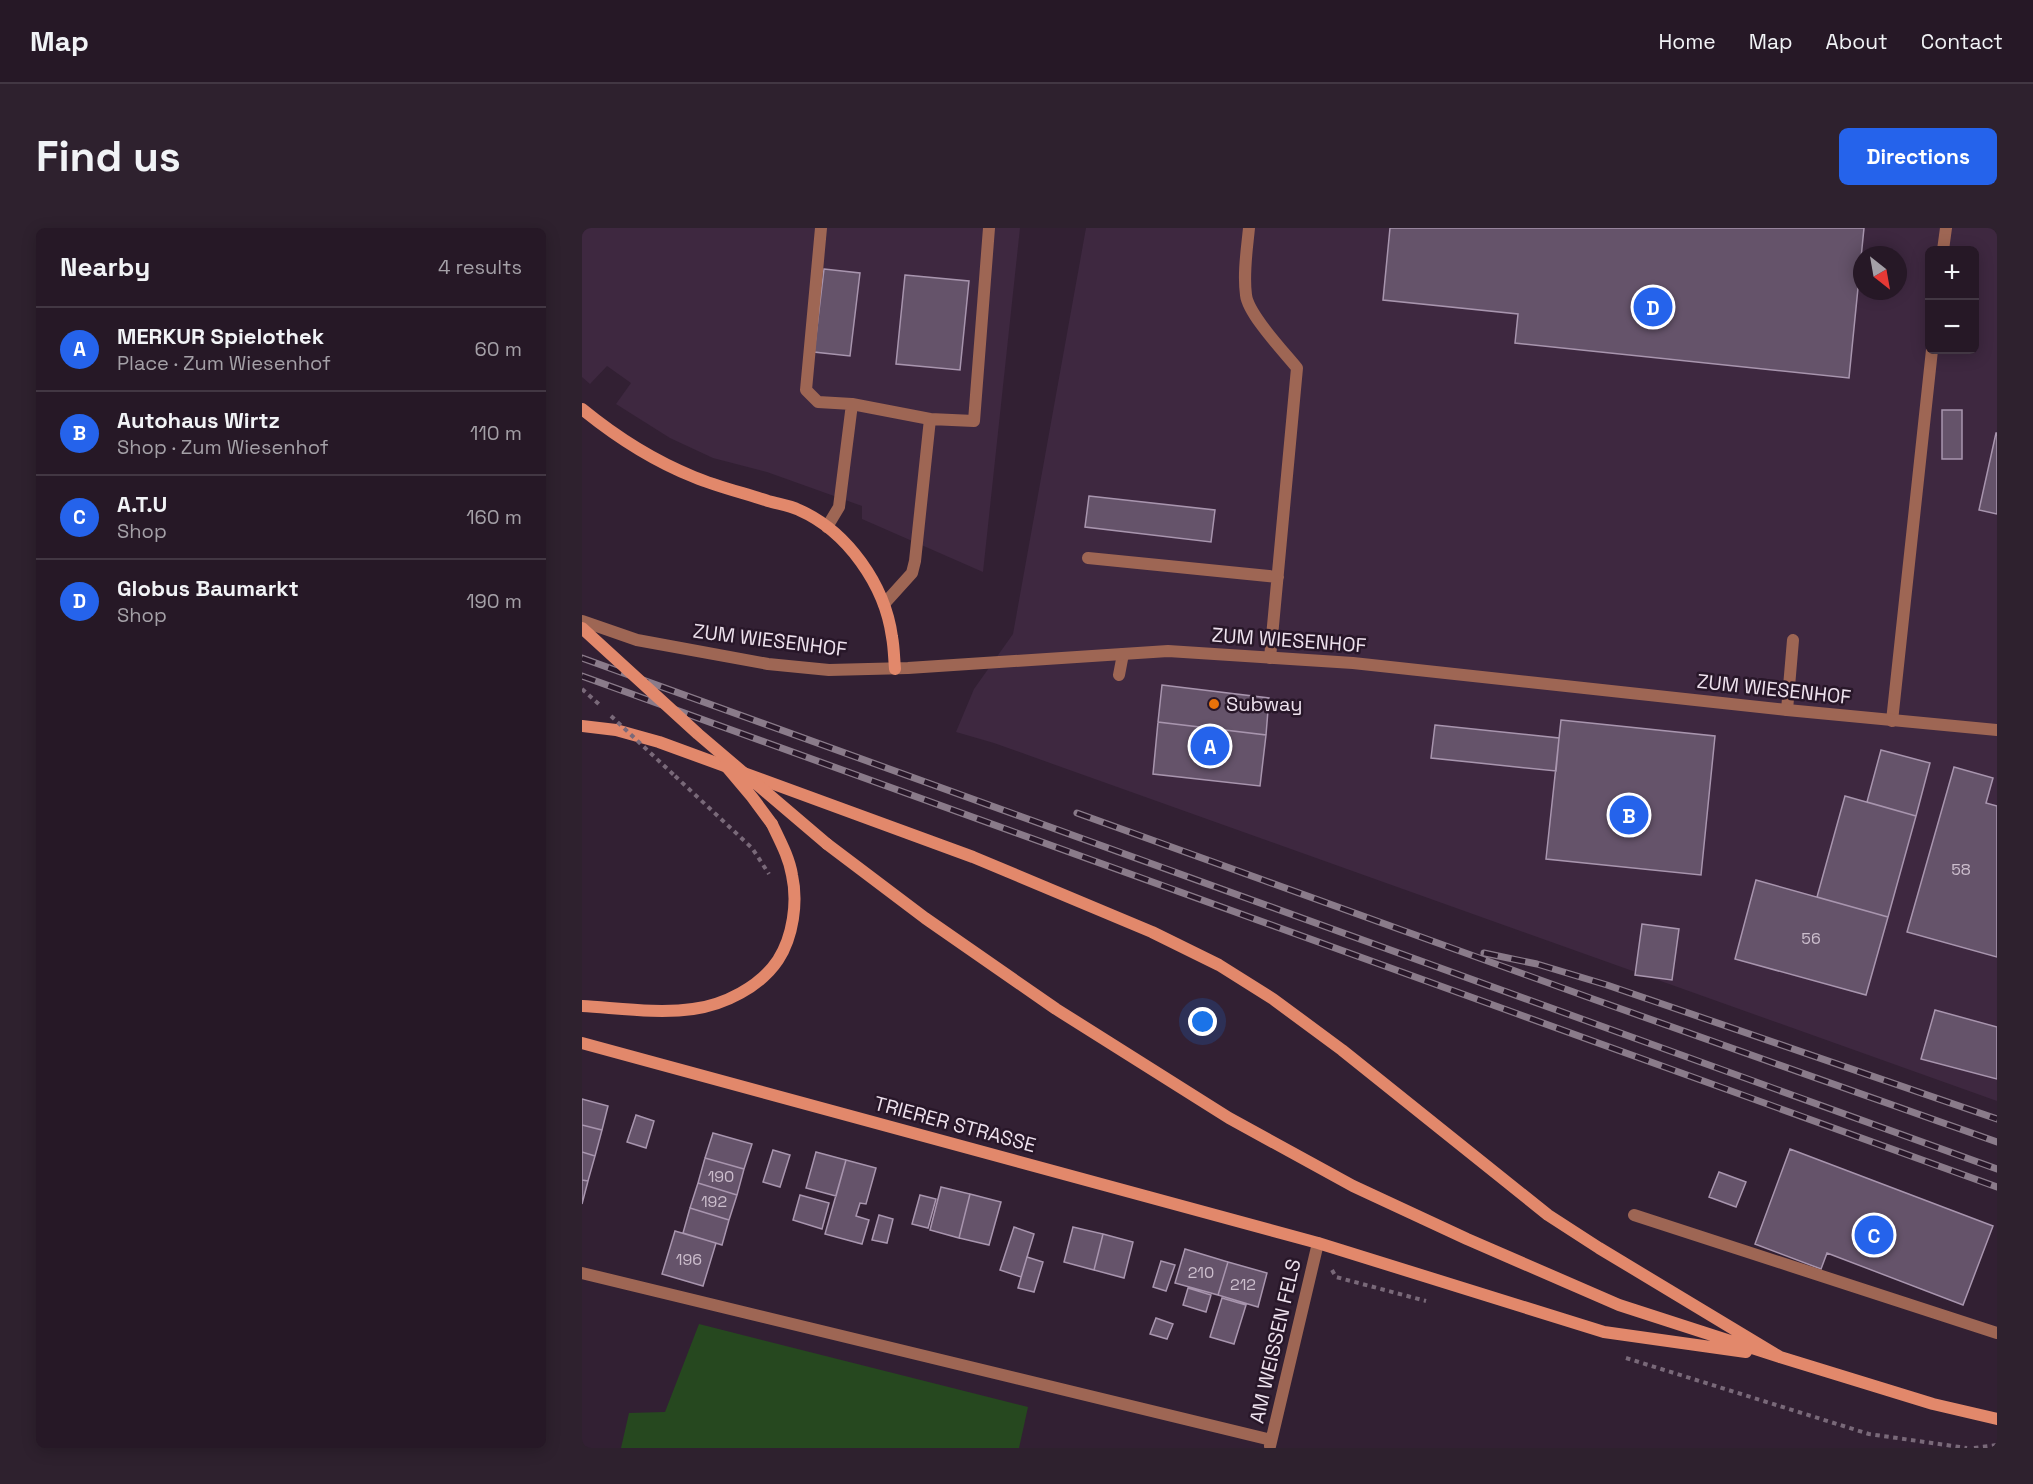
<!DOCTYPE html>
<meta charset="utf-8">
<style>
:root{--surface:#261826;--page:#2e212e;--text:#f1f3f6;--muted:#a4a0a7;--line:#423743;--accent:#2563eb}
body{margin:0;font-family:"Space Grotesk",sans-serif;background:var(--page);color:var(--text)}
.controls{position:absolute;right:18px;top:18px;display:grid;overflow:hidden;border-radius:9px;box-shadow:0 3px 15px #0003}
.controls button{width:54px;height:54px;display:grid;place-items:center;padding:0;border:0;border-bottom:2px solid var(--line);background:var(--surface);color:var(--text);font:30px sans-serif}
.compass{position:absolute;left:1271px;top:18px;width:54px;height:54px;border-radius:50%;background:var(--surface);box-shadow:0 3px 15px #0003;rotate:149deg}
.you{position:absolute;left:621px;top:794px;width:21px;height:21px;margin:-15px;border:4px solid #fff;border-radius:50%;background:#1a73e8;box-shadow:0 0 0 9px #1a73e833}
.badge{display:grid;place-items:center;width:39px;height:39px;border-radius:50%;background:var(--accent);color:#fff;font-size:20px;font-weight:700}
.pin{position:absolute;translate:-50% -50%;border:3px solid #fff;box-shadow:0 2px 6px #0006}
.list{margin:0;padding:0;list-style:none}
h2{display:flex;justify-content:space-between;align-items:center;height:78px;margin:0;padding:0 24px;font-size:26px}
h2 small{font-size:20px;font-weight:400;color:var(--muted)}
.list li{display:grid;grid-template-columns:39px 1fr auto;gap:18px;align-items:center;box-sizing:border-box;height:84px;padding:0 24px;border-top:2px solid var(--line)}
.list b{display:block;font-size:22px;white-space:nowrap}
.list p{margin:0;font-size:20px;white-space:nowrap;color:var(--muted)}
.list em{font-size:20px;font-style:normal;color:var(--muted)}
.map{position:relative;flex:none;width:1415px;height:1220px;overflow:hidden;border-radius:9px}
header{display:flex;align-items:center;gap:36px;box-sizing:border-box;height:84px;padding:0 30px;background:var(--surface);border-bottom:2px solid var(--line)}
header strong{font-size:28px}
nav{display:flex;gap:33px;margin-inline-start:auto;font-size:21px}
.intro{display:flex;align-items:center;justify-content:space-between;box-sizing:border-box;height:144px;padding:0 36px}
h1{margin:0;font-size:42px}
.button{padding:15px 27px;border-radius:9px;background:var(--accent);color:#fff;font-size:21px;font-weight:700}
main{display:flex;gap:36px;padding:0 36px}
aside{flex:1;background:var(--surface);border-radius:9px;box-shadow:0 3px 15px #0003}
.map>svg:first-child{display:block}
</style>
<header>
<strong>Map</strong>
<nav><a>Home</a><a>Map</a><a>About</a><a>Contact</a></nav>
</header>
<div class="intro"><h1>Find us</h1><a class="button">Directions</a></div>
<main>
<aside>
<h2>Nearby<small>4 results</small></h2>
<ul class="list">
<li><span class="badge">A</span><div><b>MERKUR Spielothek</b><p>Place · Zum Wiesenhof</p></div><em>60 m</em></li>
<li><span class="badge">B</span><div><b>Autohaus Wirtz</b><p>Shop · Zum Wiesenhof</p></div><em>110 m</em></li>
<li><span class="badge">C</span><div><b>A.T.U</b><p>Shop</p></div><em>160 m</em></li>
<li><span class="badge">D</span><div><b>Globus Baumarkt</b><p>Shop</p></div><em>190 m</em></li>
</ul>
</aside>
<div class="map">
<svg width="1415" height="1220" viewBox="0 0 1415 1220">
<rect width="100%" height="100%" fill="#322033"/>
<path fill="#3e2840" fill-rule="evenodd" d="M 0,0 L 438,0 L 401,344 L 280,291 L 280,278 L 185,244 L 131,230 L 88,210 L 34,176 L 49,155 L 25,138 L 8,156 L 0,149 Z
M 504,0 L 1415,0 L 1415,873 L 412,515 L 374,504 L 392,461 L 431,406 ZM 1348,22 L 1392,22 L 1392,122 L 1348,122 ZM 1280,27 L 1316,27 L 1316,63 L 1280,63 Z"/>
<path fill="#26481f" d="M 117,1096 L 446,1179 L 437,1220 L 39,1220 L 47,1185 L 83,1184 Z"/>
<path fill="#65536a" stroke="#a895ae" stroke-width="1.5" d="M 808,0 L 1282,0 L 1267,150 L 933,115 L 936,86 L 801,72 Z
M 242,41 L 278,45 L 268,128 L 232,124 Z
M 323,47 L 387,53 L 378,142 L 314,136 Z
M 1360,182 L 1380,182 L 1380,231 L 1360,231 Z
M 1414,205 L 1415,205 L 1415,286 L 1397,282 Z
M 507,268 L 633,282 L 629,314 L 503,299 Z
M 580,457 L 687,470 L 684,507 L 576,494 Z
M 979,492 L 1133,508 L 1119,647 L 964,631 Z
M 576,494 L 684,507 L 678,558 L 571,546 Z
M 853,497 L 977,510 L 974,543 L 849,530 Z
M 1299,522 L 1348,535 L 1334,588 L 1285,574 Z
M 1372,539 L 1411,550 L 1404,575 L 1415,578 L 1415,729 L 1325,704 Z
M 1263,568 L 1334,588 L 1306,689 L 1235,669 Z
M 1174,652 L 1306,689 L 1284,767 L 1153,731 Z
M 1060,696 L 1097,701 L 1090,752 L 1053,747 Z
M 1353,782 L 1415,799 L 1415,851 L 1339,831 Z
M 0,871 L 26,878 L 20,902 L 0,897 Z
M 54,887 L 72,893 L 64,920 L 45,914 Z
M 0,897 L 20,902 L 13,928 L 0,924 Z
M 131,905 L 170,916 L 162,941 L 123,930 Z
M 1208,921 L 1411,998 L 1381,1077 L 1245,1025 L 1239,1041 L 1173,1016 Z
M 191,922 L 208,927 L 198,959 L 181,954 Z
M 0,924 L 13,928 L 6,953 L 0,952 Z
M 234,924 L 264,932 L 254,968 L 224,960 Z
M 123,930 L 162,941 L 155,967 L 116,955 Z
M 264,932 L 294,940 L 284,976 L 278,975 L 274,988 L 287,992 L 280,1016 L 243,1006 Z
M 1137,944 L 1164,954 L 1154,979 L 1127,969 Z
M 0,952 L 6,953 L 0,976 Z
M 116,955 L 155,967 L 147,992 L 108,980 Z
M 359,959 L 388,966 L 377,1010 L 348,1002 Z
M 388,966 L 419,974 L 407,1017 L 377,1010 Z
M 218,967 L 247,975 L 240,1001 L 211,992 Z
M 338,967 L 354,971 L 346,1000 L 330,996 Z
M 108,980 L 147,992 L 140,1017 L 101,1005 Z
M 297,987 L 311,991 L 305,1015 L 290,1012 Z
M 432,999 L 452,1006 L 439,1049 L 418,1042 Z
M 491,999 L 521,1006 L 512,1042 L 482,1034 Z
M 93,1003 L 134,1015 L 121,1058 L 80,1046 Z
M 521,1006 L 551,1014 L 542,1050 L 512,1042 Z
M 603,1021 L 646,1034 L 636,1067 L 593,1055 Z
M 445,1029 L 461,1034 L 452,1064 L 436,1060 Z
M 579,1033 L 593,1037 L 584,1063 L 571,1059 Z
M 646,1034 L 685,1045 L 676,1079 L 636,1067 Z
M 606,1060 L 629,1067 L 624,1084 L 601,1077 Z
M 640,1070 L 664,1077 L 652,1116 L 628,1109 Z
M 574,1090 L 591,1096 L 585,1111 L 568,1106 Z"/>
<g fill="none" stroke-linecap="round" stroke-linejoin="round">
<path stroke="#796979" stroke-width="4" stroke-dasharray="4.5 4.5" stroke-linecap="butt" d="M 0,461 L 20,479
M 93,548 L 170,620 L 187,646
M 750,1042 L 754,1049 L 844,1073
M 1044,1130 L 1287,1206 L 1385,1220
M 1392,1220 L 1415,1217"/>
<path stroke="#9e6654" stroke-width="12" d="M 239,0 L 224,162 L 236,174 L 270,176 L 257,279 L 245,299
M 667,0 C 665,21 661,45 664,67 C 666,86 702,124 715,140 L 688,430
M 1361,22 L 1364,0
M 270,176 L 348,191
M 506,330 L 696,349
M 302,376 L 330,345 L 333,333 L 348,191 L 392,193 L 407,0
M 537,447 L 541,426
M 1205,482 L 1211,412
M 1310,493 L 1350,122
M 1052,987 L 1415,1105"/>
<path stroke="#9e6654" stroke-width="12" d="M 0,393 L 55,412 L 186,436 L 247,442 L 326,440 L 586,423 L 771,435 L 1205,482 L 1415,502
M 0,1045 L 689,1212
M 688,1218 L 736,1015"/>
<path stroke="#e2886b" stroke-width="12" d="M 0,181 C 33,208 72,233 112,249 C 136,259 162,265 186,273 C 196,276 207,277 217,282 C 265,303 303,357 310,409 C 312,419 312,430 313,441
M 0,498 L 34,502 L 77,514 L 391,629 L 570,704 L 637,737 L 691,771 L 760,822 L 966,987 L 1017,1020 L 1198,1129
M 245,616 L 343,690 L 474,781 L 647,890 L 771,958 L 885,1011 L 1037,1077 L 1198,1129 L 1351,1176 L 1415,1191
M 0,778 C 35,780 76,786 111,781 C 142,777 178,759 196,732 C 211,709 216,674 210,647 C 207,629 198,613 190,596
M 0,815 L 736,1015 L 1022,1104 L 1164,1124"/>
<g stroke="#8a7b8a" stroke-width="7">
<path id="rail" d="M 0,430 L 1415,941
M 0,448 L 1415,959
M 495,585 L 1011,771 L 1415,914
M 902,725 L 955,736 L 1025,757 L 1415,891"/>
</g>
<use href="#rail" stroke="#281729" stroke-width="4.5" stroke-dasharray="14" stroke-linecap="butt"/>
<path stroke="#796979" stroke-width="4" stroke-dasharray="4.5 4.5" stroke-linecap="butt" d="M 29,488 L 93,548"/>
<path stroke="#e2886b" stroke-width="12" d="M 0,400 L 116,506 L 245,616
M 143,537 L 170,569 L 190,596"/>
</g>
<circle fill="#e8710a" stroke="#281729" stroke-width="2" cx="632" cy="476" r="6"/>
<g text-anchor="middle" stroke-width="5" stroke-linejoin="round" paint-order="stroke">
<g font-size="16" fill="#ccbecd">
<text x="1379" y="647">58</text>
<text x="1229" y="716">56</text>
<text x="139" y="954">190</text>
<text x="132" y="979">192</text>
<text x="107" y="1037">196</text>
<text x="619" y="1050">210</text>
<text x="661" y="1062">212</text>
</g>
<g font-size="20" fill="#eee2ee" stroke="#281729">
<text transform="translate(188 412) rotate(7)" y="7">ZUM WIESENHOF</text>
<text transform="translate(707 412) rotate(4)" y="7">ZUM WIESENHOF</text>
<text transform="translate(1192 461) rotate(6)" y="7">ZUM WIESENHOF</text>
<text transform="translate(373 896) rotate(15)" y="7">TRIERER STRASSE</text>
<text transform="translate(693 1113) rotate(-77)" y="7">AM WEISSEN FELS</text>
</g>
<g font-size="20" fill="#eee2ee" stroke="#281729" text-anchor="start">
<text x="644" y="483">Subway</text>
</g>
</g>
</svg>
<div class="controls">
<button>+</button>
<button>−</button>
</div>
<svg class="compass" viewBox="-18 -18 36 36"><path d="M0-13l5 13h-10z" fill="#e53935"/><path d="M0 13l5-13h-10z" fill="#a4a0a7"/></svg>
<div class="you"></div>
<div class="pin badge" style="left:628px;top:518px">A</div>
<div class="pin badge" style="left:1047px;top:587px">B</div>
<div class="pin badge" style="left:1292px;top:1007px">C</div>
<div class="pin badge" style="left:1071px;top:79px">D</div>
</div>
</main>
